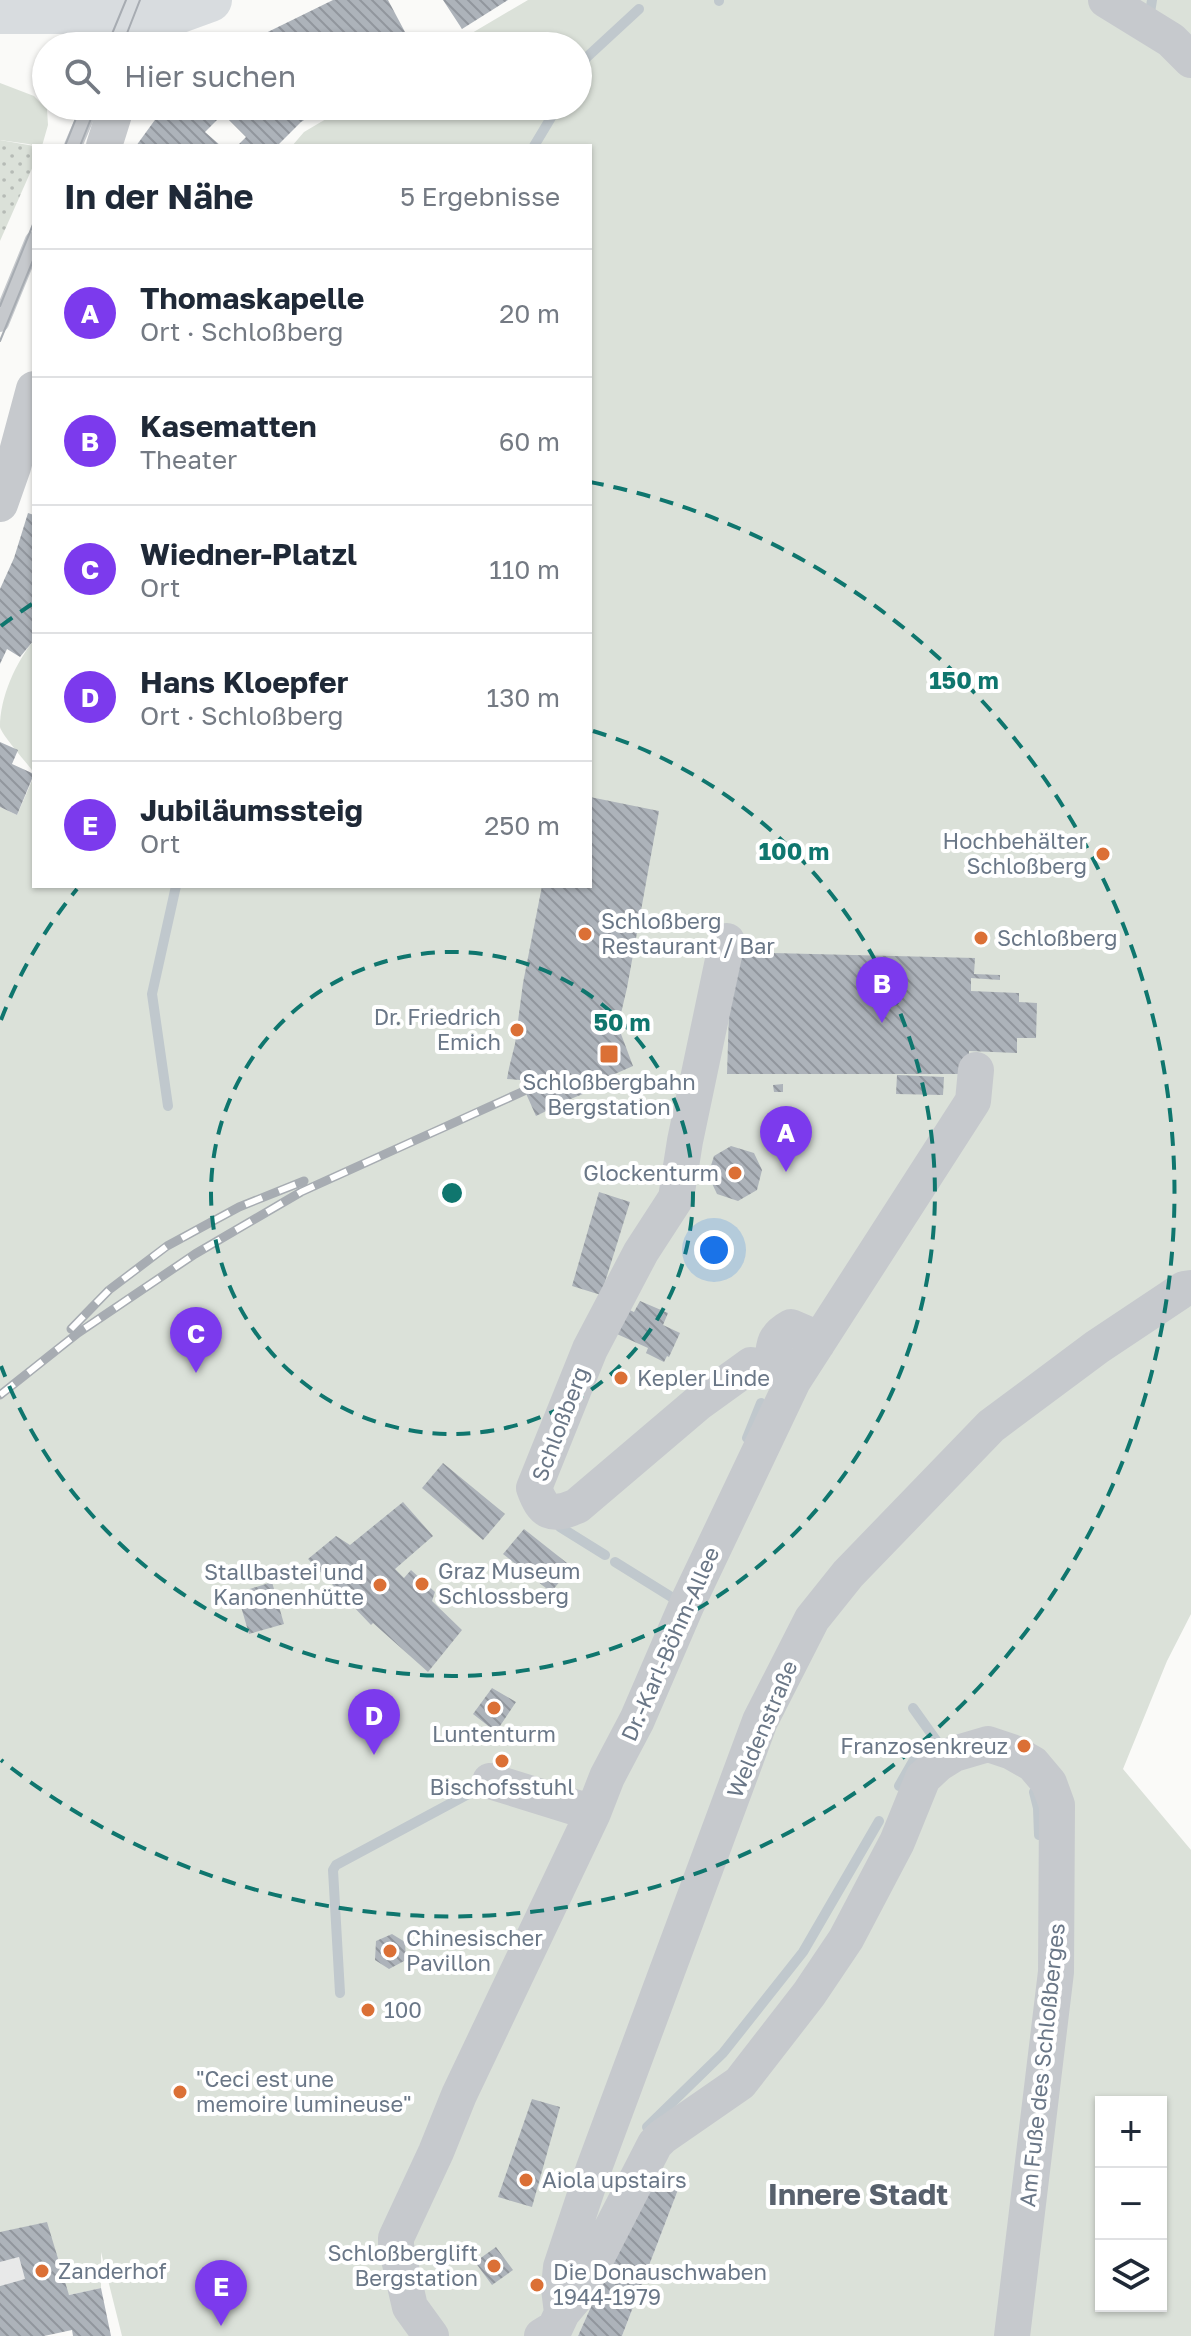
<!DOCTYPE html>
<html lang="de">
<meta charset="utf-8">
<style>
:root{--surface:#fff;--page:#f2f2f3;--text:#1f2937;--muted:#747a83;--line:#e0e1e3;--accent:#7c3aed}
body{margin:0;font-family:"Golos Text",sans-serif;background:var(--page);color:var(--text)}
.controls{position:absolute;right:24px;bottom:24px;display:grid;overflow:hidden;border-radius:0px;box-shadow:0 2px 6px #0004}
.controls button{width:72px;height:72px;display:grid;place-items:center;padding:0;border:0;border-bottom:2px solid var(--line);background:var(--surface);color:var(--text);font:40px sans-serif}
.you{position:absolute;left:714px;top:1250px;width:28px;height:28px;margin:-20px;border:6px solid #fff;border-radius:50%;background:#1a73e8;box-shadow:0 0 0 12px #1a73e833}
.badge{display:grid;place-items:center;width:52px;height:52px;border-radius:50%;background:var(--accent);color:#fff;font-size:26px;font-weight:700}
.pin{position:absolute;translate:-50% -66px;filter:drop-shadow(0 2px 4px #0008)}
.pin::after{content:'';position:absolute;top:42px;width:28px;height:24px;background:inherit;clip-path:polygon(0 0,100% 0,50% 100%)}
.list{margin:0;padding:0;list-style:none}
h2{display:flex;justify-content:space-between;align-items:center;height:104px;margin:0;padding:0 32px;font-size:34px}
h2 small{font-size:26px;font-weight:400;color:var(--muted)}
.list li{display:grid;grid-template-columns:52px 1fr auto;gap:24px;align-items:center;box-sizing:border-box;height:128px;padding:0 32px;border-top:2px solid var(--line)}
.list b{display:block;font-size:30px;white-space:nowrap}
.list p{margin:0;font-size:26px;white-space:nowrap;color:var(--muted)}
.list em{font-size:26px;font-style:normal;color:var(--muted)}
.icon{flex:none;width:44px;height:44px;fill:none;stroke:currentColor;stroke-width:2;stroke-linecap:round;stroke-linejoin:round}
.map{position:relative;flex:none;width:1191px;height:2336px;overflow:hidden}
.search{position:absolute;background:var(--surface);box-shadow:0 2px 6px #0004;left:32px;top:32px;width:560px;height:88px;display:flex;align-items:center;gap:20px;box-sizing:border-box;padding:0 28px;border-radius:44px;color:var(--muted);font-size:30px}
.panel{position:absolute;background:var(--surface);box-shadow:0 2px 6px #0004;left:32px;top:144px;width:560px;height:744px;border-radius:0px}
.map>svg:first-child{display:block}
</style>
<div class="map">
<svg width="1191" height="2336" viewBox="0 0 1191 2336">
<defs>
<pattern id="grass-dots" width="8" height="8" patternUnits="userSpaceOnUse" patternTransform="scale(2)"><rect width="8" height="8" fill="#dbe1d9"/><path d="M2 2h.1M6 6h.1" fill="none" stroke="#b6bbb6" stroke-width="1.8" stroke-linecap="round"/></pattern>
<pattern id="building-back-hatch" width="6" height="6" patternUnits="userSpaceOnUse" patternTransform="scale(2)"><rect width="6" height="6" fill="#adb3ba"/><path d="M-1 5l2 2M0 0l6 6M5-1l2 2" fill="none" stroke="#91969d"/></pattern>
</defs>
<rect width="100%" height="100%" fill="#fafaf8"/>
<path fill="#e8e9e9" d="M 19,2257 L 25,2279 L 0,2286 L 0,2262 Z"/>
<path fill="url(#grass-dots)" d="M 0,140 L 34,146 L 34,164 L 0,241 Z"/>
<path fill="#dbe1d9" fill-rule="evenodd" d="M 528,0 L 1191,0 L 1191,1614 L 1167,1661 L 1123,1769 L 1191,1850 L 1191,2336 L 622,2336 L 681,2182 L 652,2170 L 578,2336 L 122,2336 L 101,2252 L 101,2288 L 69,2295 L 0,2232 L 0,807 L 17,815 L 34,776 L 34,886 L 590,886 L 590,146 L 292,146 L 304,132 L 348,106 L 578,106 L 578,46 L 450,46 ZM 1101,2102 L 1161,2102 L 1161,2306 L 1101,2306 Z
M 0,83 L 34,96 L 47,109 L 48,125 L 42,146 L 0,140 Z
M 34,640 L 34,773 C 28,764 1,734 0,727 C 0,697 16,662 34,640 Z"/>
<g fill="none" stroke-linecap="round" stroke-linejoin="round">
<path stroke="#c0c8cd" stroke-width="10" d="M 719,0 L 719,1
M 1149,19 L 1152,0
M 578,72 L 587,57 L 639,9
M 534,146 L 558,106
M 168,1106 L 152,994 L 176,886
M 747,1438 L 761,1403
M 560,1527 L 605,1555
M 615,1562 L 673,1598
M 913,1708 L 938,1743
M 899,1786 L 915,1758
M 1034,1792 L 1038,1808 L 1039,1835
M 340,1993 L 333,1870 L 336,1865 L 472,1792
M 647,2127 L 723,2053 L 803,1952 L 879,1821"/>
</g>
<path fill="url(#building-back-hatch)" d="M 333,0 L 388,0 L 405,32 L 379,46 L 239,46 Z
M 443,0 L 508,0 L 462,29 Z
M 165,106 L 288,107 L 326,106 L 301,122 L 277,146 L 237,146 L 246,137 L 223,114 L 205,132 L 221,146 L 136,146 Z
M 28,513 L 34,515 L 34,640 L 20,657 L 7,649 L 0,664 L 0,589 L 14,558 Z
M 0,742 L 18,750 L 12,764 L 34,774 L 17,815 L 0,807 Z
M 590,797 L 659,811 L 627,988 L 618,1026 L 633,1066 L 608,1077 L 610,1083 L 573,1098 L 536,1116 L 520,1080 L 507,1079 L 509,1068 L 515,1044 L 523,983 L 542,886 L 590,886 Z
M 1101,847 L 1109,849 L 1105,861 L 1097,859 Z
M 731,952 L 975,958 L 974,974 L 1000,975 L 1000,980 L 971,978 L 971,991 L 1019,993 L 1019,1002 L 1037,1003 L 1036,1038 L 1017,1038 L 1017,1053 L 969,1051 L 968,1074 L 727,1074 Z
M 897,1075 L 944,1077 L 943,1095 L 896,1094 Z
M 783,1084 L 783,1092 L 774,1092 L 773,1085 Z
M 731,1146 L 754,1153 L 762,1170 L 757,1190 L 738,1201 L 717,1194 L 708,1175 L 714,1156 Z
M 599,1192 L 630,1202 L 601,1295 L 572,1286 Z
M 640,1301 L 668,1313 L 663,1325 L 680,1333 L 669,1357 L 667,1356 L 664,1362 L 646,1353 L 648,1348 L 608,1330 L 619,1305 L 634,1312 Z
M 443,1463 L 505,1514 L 483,1540 L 422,1488 Z
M 403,1502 L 433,1536 L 395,1569 L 404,1578 L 411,1570 L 435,1592 L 432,1601 L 462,1630 L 428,1672 L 373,1623 L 371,1625 L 308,1559 L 336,1536 L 350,1545 Z
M 524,1529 L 572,1567 L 551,1592 L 503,1554 Z
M 272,1582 L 284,1624 L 249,1634 L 237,1593 Z
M 492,1688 L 516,1702 L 496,1732 L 473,1714 Z
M 392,1934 L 405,1942 L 406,1960 L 389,1969 L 375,1960 L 376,1941 Z
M 532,2099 L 560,2107 L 532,2207 L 498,2197 Z
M 652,2169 L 681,2182 L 622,2336 L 578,2336 Z
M 47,2222 L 69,2295 L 101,2288 L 111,2336 L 73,2336 L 72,2330 L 44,2336 L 0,2336 L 0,2286 L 25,2279 L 19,2257 L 0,2262 L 0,2232 Z
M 496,2247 L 513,2270 L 492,2285 L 475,2262 Z"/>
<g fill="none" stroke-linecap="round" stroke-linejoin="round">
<path stroke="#c6c9cd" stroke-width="18" d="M 73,146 L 90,106
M 0,323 L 34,240"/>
<path stroke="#c6c9cd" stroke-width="36" d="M 1106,0 L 1171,40 L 1191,60
M 114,46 L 128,12
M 104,146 L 115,111 L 114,106
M 0,504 L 13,467 L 34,389
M 727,941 L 685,1141 L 676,1198 L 641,1252 L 590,1349 L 534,1488 C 543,1513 551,1517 577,1506 L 697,1404 L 751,1365 L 772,1368 L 793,1381
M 772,1368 C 774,1348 771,1338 791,1327 L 805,1333 L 817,1344
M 490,1781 L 593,1813
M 562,2313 L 559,2288 L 561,2267 L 594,2168 L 760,1721 L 812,1619 L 848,1574 L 991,1426 L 1097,1347 L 1184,1289 L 1191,1288
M 431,2336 L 410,2307 L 396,2246 L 396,2238 L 436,2152 L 459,2095 L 593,1813 L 607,1777 L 637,1720 L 687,1604 L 793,1381 L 973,1101 L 976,1070
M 542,2336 L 555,2328 L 562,2313 L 578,2294 L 655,2144 L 662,2137 L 740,2083 L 809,1994 L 846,1939 L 897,1842 L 923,1778 L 938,1764 L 954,1754 L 988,1744 L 1012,1752 L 1033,1764 L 1049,1783 L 1057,1805 L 1056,1972 L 1012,2336"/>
<path stroke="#d8dcdf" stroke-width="44" d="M 0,12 L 177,12 L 210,0"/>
<path stroke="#a7acb2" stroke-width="2" d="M 107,46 L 126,0
M 122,46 L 140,0
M 65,146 L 81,106
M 80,146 L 96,106
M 0,306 L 34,222
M 0,341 L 34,258"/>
<g stroke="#a7acb2" stroke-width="9">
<path id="rail" d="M 71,1329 L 109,1290 L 167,1246 L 239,1207 L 304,1181
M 0,1395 L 78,1333 L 195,1254 L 301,1192 L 524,1091"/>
</g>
<use href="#rail" stroke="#fff" stroke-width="6" stroke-dasharray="18" stroke-linecap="butt"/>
</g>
<g fill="none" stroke="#0f766e" stroke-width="4" stroke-dasharray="14 10">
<circle cx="452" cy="1193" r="241"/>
<path d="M1 1020A483 483 0 0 1 77 889M593 731A483 483 0 1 1 1 1366"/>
<path d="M1 626A724 724 0 0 1 32 604M590 482A724 724 0 1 1 1 1760"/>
</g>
<g fill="#db7036" stroke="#fff" stroke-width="3">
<circle cx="1103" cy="854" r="8"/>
<circle cx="585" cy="934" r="8"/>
<circle cx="981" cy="938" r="8"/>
<circle cx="517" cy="1030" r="8"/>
<rect x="599" y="1044" width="20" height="20" rx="4"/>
<circle cx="735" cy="1173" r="8"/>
<circle cx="621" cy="1378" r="8"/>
<circle cx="422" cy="1584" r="8"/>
<circle cx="380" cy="1585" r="8"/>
<circle cx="494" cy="1708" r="8"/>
<circle cx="1024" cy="1746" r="8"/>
<circle cx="502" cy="1761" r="8"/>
<circle cx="390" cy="1951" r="8"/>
<circle cx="368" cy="2010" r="8"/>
<circle cx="180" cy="2092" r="8"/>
<circle cx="526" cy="2180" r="8"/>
<circle cx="494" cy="2266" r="8"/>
<circle cx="42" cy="2271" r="8"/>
<circle cx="537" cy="2285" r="8"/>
</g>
<g text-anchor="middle" stroke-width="8" stroke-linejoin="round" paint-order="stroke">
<g font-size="22" fill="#6a7787" stroke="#fff" text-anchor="start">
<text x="1087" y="849" text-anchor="end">Hochbehälter<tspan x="1087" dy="25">Schloßberg</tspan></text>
<text x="601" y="929">Schloßberg<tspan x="601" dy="25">Restaurant / Bar</tspan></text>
<text x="997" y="946">Schloßberg</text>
<text x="501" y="1025" text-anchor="end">Dr. Friedrich<tspan x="501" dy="25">Emich</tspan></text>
<text x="609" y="1090" text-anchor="middle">Schloßbergbahn<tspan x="609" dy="25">Bergstation</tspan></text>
<text x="719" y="1181" text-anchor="end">Glockenturm</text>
<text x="637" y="1386">Kepler Linde</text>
<text x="438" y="1579">Graz Museum<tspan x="438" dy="25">Schlossberg</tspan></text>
<text x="364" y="1580" text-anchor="end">Stallbastei und<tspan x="364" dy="25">Kanonenhütte</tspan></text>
<text x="494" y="1742" text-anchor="middle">Luntenturm</text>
<text x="1008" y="1754" text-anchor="end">Franzosenkreuz</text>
<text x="502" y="1795" text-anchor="middle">Bischofsstuhl</text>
<text x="406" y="1946">Chinesischer<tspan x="406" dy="25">Pavillon</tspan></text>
<text x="384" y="2018">100</text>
<text x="196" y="2087">"Ceci est une<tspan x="196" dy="25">memoire lumineuse"</tspan></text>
<text x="542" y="2188">Aiola upstairs</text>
<text x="478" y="2261" text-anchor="end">Schloßberglift<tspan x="478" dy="25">Bergstation</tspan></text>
<text x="58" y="2279">Zanderhof</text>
<text x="553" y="2280">Die Donauschwaben<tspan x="553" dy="25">1944-1979</tspan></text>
</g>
<g font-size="22" fill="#6a7787" stroke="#fff">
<text transform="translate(560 1424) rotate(-69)" y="8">Schloßberg</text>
<text transform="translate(670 1644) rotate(-66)" y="8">Dr.-Karl-Böhm-Allee</text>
<text transform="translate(762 1729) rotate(-67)" y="8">Weldenstraße</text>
<text transform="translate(1042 2065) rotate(-84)" y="8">Am Fuße des Schloßberges</text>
</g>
<g font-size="30" font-weight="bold" fill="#58616d" stroke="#fff">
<text x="858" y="2205">Innere Stadt</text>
</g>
</g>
<circle cx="452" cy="1193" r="12" fill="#0f766e" stroke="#fff" stroke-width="4"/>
<g font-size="24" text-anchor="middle" font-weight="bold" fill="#0f766e" stroke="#fff" stroke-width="8" stroke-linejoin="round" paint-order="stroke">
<text x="964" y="689">150 m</text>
<text x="794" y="860">100 m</text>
<text x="622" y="1031">50 m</text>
</g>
</svg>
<div class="controls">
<button>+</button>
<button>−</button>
<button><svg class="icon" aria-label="layers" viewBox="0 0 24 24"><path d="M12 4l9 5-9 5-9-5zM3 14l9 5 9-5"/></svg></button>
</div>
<div class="you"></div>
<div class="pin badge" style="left:786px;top:1172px">A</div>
<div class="pin badge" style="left:882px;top:1023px">B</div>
<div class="pin badge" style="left:196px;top:1373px">C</div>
<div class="pin badge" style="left:374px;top:1755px">D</div>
<div class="pin badge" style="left:221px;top:2326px">E</div>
<div class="search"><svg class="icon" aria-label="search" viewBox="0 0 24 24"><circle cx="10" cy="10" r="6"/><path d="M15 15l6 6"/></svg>Hier suchen</div>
<section class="panel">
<h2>In der Nähe<small>5 Ergebnisse</small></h2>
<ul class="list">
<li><span class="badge">A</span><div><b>Thomaskapelle</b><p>Ort · Schloßberg</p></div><em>20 m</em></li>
<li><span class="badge">B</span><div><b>Kasematten</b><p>Theater</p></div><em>60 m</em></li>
<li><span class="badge">C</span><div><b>Wiedner-Platzl</b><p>Ort</p></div><em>110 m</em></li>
<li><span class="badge">D</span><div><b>Hans Kloepfer</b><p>Ort · Schloßberg</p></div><em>130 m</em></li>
<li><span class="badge">E</span><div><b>Jubiläumssteig</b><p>Ort</p></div><em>250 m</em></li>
</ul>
</section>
</div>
